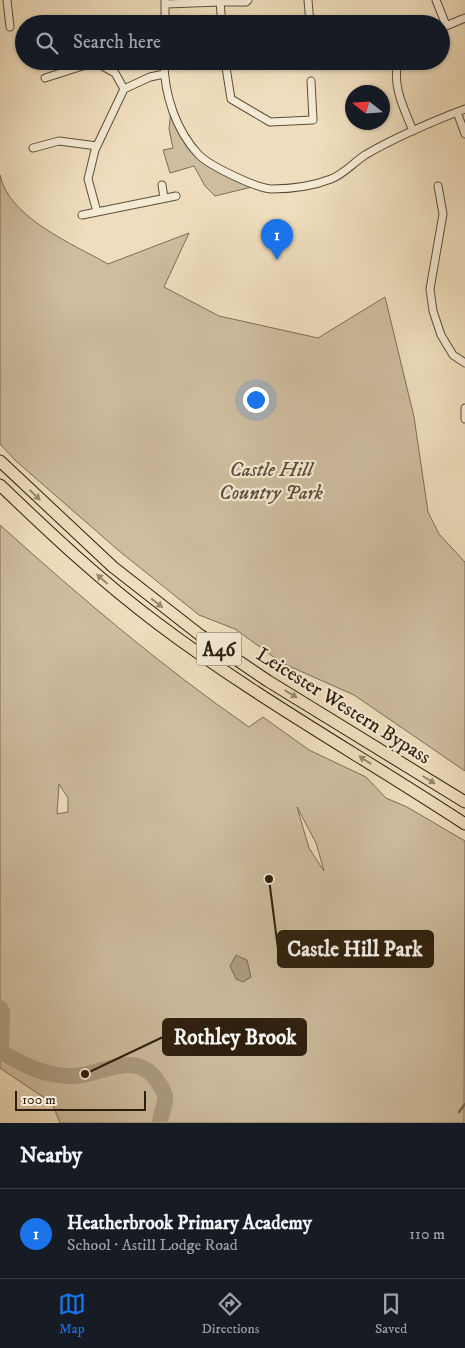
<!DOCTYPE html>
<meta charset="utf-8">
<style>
:root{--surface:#171b24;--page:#242831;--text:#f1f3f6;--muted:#9ea1a6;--line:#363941;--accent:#1a73e8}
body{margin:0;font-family:"IM FELL DW Pica",serif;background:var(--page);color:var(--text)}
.compass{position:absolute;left:345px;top:85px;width:45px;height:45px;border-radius:50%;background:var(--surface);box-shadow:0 1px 4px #0004;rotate:287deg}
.scale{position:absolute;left:15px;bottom:12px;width:131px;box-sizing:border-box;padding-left:5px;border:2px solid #2c1e0d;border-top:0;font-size:14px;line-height:18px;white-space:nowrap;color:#2c1e0d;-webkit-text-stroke:4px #f5ead4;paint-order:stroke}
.you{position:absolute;left:255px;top:399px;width:18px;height:18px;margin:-12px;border:4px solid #fff;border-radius:50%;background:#1a73e8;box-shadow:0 0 0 8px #1a73e833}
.badge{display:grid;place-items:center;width:32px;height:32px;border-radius:50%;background:var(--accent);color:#fff;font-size:16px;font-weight:700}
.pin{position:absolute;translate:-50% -41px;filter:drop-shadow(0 1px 2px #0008)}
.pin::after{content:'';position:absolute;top:26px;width:18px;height:15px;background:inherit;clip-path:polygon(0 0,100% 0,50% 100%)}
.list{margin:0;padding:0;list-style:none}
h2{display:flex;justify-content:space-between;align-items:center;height:65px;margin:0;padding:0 20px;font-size:21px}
h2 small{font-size:16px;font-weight:400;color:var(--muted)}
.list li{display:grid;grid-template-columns:32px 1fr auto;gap:15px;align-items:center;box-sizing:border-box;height:90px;padding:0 20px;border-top:1px solid var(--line)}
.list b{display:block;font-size:19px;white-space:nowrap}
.list p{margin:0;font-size:16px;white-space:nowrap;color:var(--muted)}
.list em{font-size:16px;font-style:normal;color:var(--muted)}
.icon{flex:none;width:28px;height:28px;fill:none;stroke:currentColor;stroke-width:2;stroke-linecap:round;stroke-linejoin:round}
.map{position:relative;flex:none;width:465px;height:1123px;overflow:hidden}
.search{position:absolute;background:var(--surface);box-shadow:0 1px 4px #0004;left:15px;right:15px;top:15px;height:55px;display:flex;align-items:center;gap:12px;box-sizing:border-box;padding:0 18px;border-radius:28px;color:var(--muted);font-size:19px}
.sheet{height:155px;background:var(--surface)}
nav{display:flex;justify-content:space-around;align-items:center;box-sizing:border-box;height:70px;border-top:1px solid var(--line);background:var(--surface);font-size:14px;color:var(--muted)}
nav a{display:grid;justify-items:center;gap:2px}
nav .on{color:var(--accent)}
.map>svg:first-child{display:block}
</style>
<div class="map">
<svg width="465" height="1123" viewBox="0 0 465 1123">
<rect width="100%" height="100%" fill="#efdebd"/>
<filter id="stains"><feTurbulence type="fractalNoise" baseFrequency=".004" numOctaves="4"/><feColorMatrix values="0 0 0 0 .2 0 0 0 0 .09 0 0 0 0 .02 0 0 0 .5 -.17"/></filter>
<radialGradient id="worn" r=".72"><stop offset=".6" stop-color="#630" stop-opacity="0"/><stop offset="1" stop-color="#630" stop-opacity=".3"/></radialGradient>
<path fill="#cebd9f" stroke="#7d6e56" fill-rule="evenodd" d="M 171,110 L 200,157 L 260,185 L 215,196 L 205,186 L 194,166 L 170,173 L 163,150 L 173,148 L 169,129 Z
M 0,175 C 9,218 73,244 108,264 L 189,233 L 164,287 L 219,316 L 318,338 L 385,297 L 414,417 L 428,512 L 439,534 L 465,562 L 465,771 L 354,695 L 282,663 L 235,629 L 199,615 L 118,550 L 16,461 L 0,444 Z
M 0,525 C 80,597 161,666 249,727 L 263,717 L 309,750 L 366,777 L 386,798 L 407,807 L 465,841 L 464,1123 L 60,1123 L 52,1103 L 0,1068 ZM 59,784 L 68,798 L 68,812 L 57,814 ZM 297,807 L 316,843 L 324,871 L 309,848 ZM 139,1061 L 154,1067 L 169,1089 L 163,1091 C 142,1051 120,1067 85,1074 C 73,1077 58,1075 46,1073 L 79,1072 L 102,1065 Z"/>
<path fill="#ad9d81" stroke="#796a53" d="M 236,955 L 247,960 L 251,977 L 243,982 L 236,979 L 230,966 Z"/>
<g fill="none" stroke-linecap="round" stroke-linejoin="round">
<path stroke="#796a53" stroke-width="2.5" d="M 459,1112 L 465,1104"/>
<path stroke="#ad9d81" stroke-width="16" d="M 0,1008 L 2,1012 L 1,1052 C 25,1065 45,1077 73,1076 C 102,1075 134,1050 156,1079 C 159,1084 164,1090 165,1096 C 166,1105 160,1115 160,1123"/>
<g stroke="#5d4e39" stroke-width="9">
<path id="minor" d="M 7,0 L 10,27
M 308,0 L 310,24
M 436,0 L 446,25
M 220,2 L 246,2 L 248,0
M 166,4 L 220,2 L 222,24
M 165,24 L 165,0
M 441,28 L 465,18
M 164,61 C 164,94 176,131 199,155 C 210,166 256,188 271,189 C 289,189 313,186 331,179 C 344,174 353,163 365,155 C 396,137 431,122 465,109
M 225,61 L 231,99 L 270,122 L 313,120 L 311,81
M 398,61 C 392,87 404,108 413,131
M 164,74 L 150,77 L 124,89 L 95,150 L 88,179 L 97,212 L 176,196
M 45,78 L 95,62 L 115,73 L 124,89
M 457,112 L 465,134
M 33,148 L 59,141 L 97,146
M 162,185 L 164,198
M 438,186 L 443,214 L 430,289 L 433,311 L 441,335 L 453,355 L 465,363
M 82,215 L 97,212
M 465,408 L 465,419"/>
</g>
<g stroke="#2c1e0d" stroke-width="13">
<path id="trunk" d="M 0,461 L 113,567 L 200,635 L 268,681 L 465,802
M 0,485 C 50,533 101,581 157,623 C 255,697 363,757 465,824"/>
</g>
<use href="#minor" stroke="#f5ead4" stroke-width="7"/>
<use href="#trunk" stroke="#efdebd" stroke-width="11"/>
</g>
<defs><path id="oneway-solid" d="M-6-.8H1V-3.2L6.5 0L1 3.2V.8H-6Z" transform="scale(1.25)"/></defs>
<g fill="#97886e">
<use href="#oneway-solid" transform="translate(35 495) rotate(44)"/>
<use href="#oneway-solid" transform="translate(102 579) rotate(-138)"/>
<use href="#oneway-solid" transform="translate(157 603) rotate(38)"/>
<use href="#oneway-solid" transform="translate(291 694) rotate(31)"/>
<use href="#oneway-solid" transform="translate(365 760) rotate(-147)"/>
<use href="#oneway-solid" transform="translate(429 780) rotate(32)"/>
</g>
<g text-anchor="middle" stroke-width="4.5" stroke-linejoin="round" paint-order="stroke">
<rect fill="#f5ead4" stroke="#685b49" stroke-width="1" x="196.5" y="632.5" width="45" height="33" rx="4"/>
<g font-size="19" font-weight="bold" fill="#2c1e0d">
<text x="219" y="656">A46</text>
</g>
<g font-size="20" font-style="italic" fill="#5d4e39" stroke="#f5ead4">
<text x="271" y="476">Castle Hill<tspan x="271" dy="23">Country Park</tspan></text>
</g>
<g font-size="20" fill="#2c1e0d" stroke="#f5ead4">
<text transform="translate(344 705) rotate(32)" y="7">Leicester Western Bypass</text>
</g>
</g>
<path fill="none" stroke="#2c1e0d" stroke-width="2" d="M269 879L278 949M85 1074L163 1037"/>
<g fill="#2c1e0d" stroke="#f5ead4" stroke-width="2">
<circle cx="269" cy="879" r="5"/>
<circle cx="85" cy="1074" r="5"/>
</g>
<g fill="#2c1e0d" stroke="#2c1e0d" stroke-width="2">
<rect x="278" y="931" width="155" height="36" rx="5"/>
<rect x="163" y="1019" width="143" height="36" rx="5"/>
</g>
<g font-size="21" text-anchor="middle" font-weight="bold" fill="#fff">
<text x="355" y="956">Castle Hill Park</text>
<text x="235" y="1044">Rothley Brook</text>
</g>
<rect width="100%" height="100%" filter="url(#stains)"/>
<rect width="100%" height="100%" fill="url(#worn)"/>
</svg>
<svg class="compass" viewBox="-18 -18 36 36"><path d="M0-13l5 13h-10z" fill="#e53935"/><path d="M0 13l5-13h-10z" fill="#9ea1a6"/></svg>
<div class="scale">100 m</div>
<div class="you"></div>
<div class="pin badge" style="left:277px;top:260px">1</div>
<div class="search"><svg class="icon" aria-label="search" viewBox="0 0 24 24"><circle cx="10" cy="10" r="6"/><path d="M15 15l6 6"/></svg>Search here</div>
</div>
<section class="sheet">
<h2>Nearby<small></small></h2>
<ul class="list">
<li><span class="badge">1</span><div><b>Heatherbrook Primary Academy</b><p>School · Astill Lodge Road</p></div><em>110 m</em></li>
</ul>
</section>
<nav>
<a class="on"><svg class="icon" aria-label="map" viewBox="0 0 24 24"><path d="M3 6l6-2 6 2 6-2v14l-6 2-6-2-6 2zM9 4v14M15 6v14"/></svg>Map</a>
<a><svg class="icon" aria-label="directions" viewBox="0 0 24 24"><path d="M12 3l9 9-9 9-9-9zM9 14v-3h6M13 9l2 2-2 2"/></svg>Directions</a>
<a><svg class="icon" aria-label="saved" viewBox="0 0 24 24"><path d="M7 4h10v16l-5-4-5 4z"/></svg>Saved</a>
</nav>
